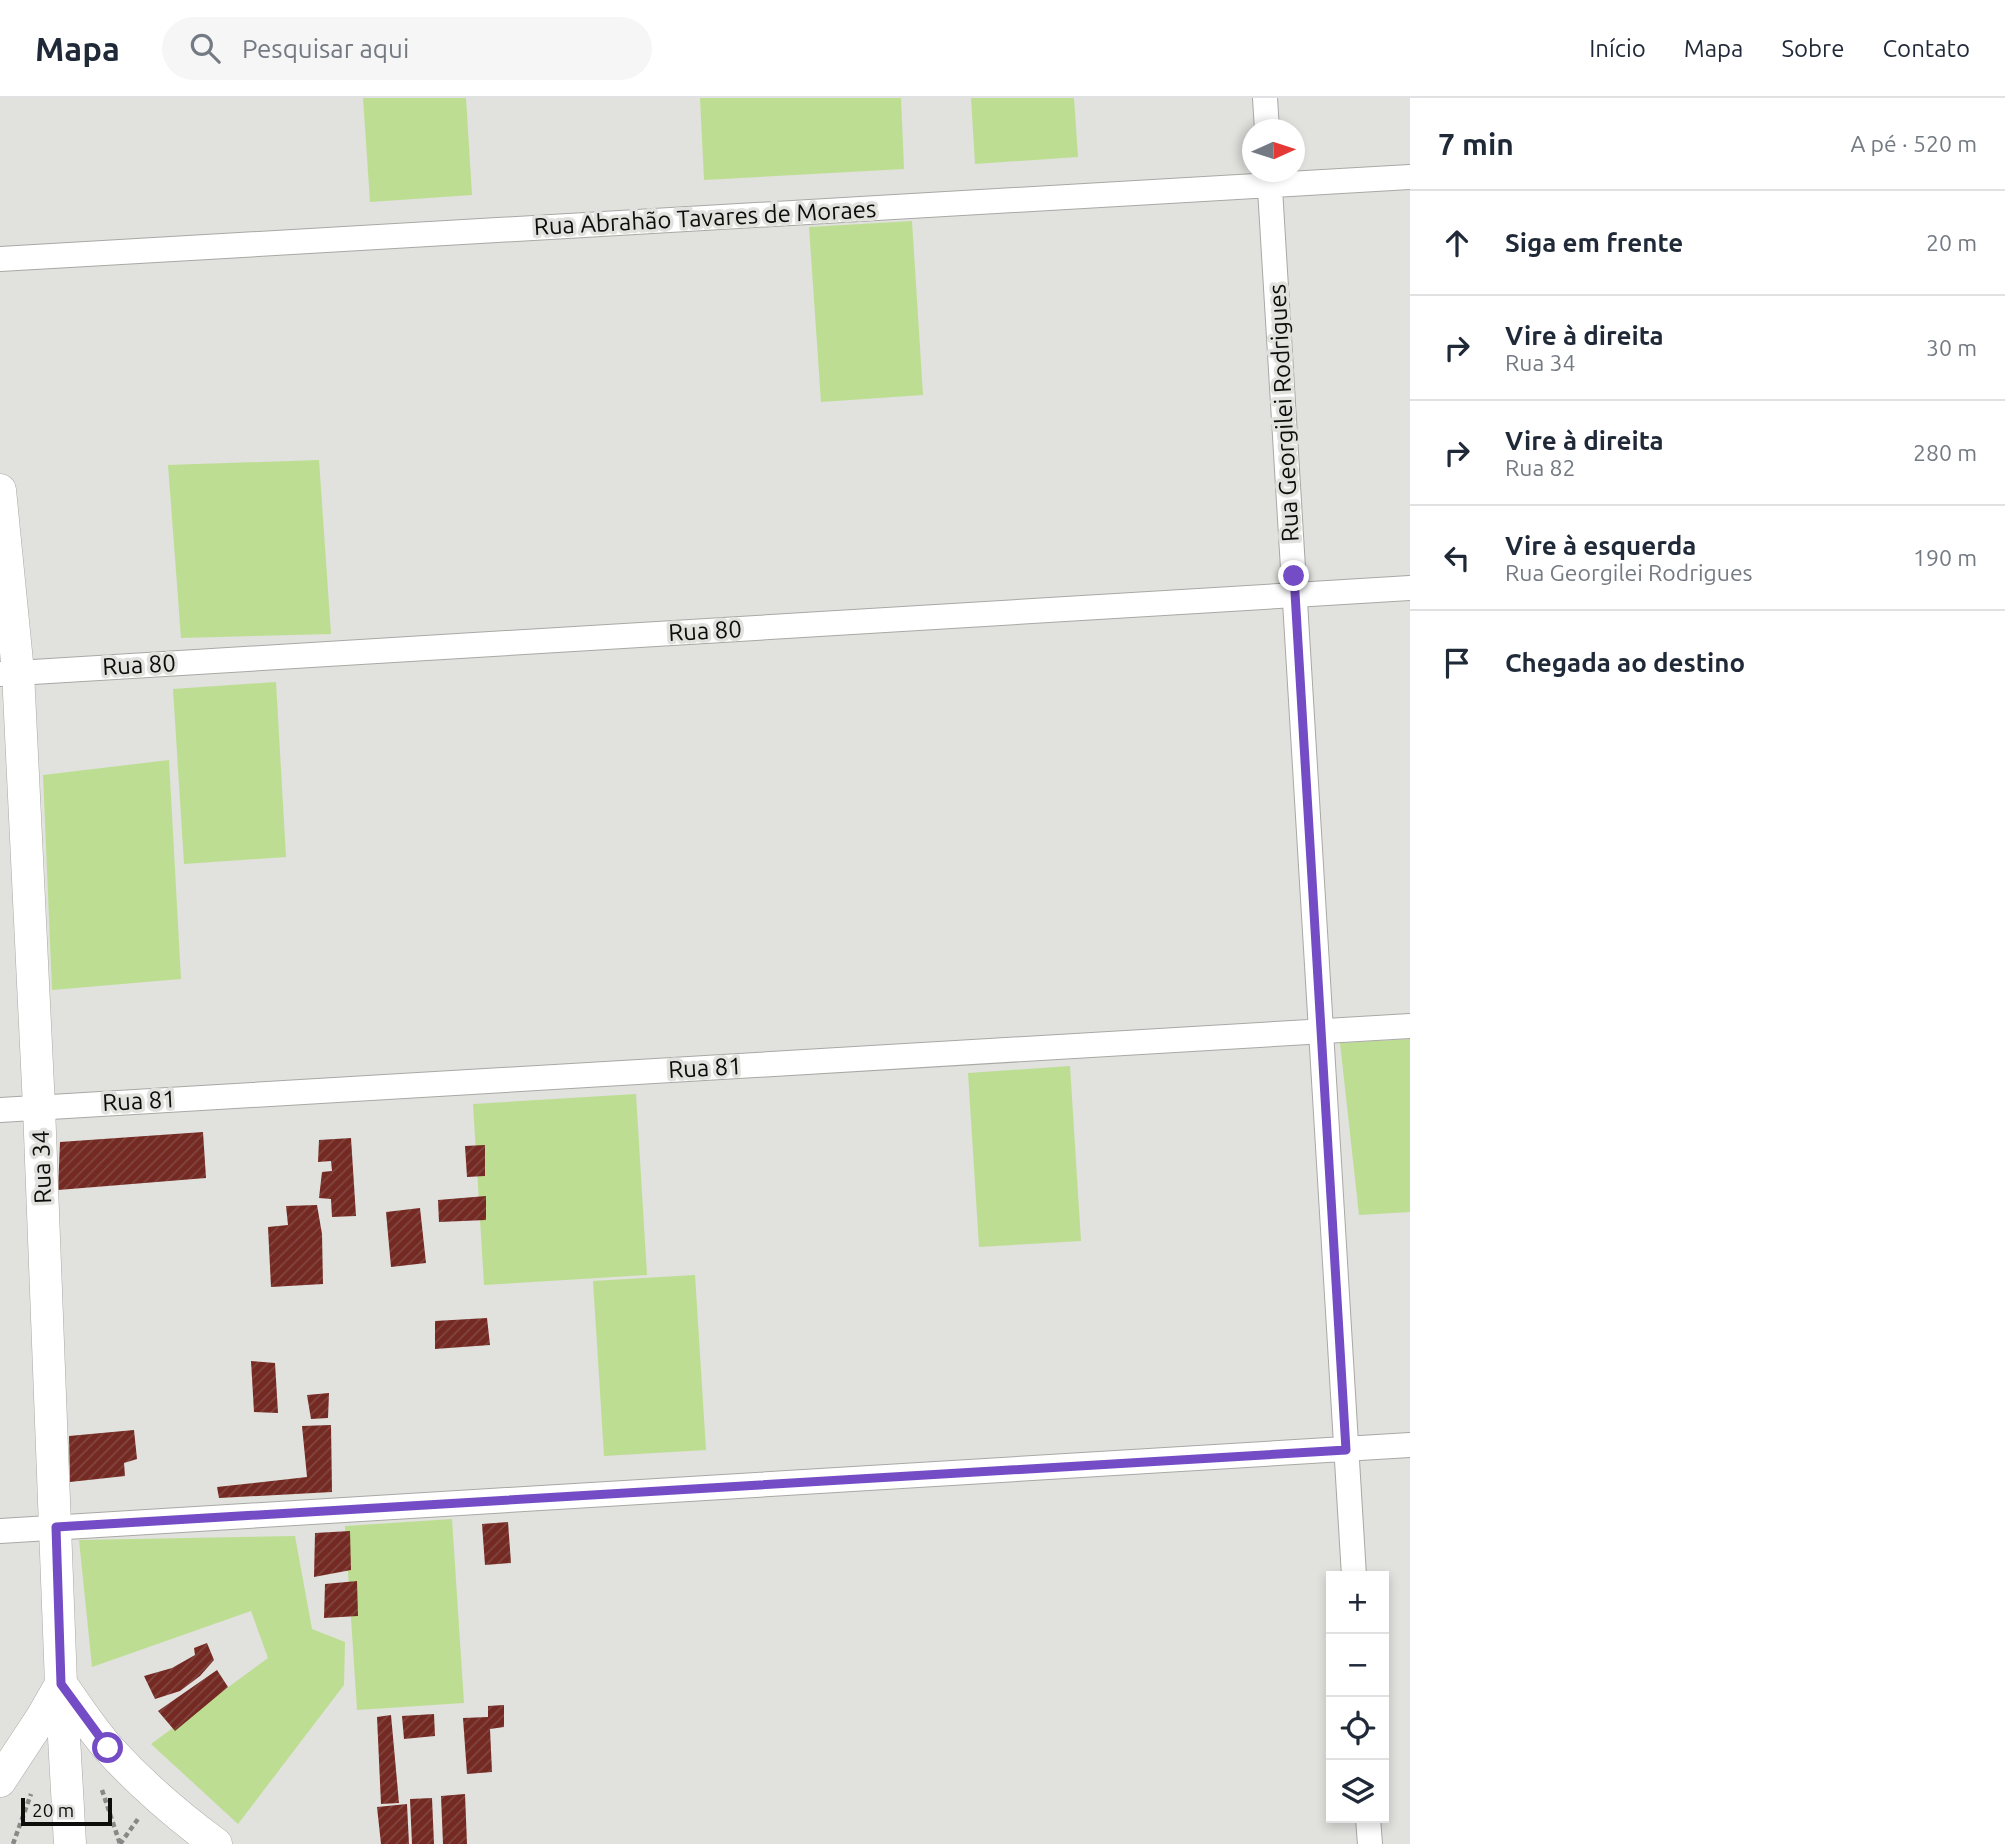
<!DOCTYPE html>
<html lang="pt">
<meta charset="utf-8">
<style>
:root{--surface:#fff;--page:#f6f6f7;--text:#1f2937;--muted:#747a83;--line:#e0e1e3}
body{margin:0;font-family:Ubuntu,sans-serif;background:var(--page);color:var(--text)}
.controls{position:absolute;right:21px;bottom:21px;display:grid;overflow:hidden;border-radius:0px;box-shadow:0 4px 10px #0003}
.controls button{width:63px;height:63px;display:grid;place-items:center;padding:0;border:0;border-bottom:2px solid var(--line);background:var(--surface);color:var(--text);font:35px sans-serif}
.compass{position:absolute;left:1242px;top:21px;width:63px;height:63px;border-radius:50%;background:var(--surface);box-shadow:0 4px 10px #0003;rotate:87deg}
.scale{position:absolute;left:21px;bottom:18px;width:91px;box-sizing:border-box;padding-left:7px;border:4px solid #0d0d0c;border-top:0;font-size:19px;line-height:24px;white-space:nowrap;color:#0d0d0c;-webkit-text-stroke:5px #e1e1de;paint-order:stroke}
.stop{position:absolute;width:21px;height:21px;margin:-16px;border:5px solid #744dc6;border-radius:50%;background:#fff}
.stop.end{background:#744dc6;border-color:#fff;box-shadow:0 2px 7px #0008}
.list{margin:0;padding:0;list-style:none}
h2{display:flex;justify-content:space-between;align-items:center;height:91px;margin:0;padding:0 28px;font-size:30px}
h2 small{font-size:23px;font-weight:400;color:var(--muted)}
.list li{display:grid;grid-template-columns:46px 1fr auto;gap:21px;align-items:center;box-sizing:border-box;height:105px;padding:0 28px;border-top:2px solid var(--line)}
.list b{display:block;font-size:26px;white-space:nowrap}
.list p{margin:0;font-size:23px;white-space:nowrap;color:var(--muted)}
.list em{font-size:23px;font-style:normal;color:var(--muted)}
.icon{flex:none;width:38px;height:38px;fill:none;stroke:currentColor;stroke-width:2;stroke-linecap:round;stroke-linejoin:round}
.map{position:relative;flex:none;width:1410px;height:1746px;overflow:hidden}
header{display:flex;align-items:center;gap:42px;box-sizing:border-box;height:98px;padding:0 35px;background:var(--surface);border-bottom:2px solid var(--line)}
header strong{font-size:33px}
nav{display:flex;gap:38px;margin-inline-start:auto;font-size:24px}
.search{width:490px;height:63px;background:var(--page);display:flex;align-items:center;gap:18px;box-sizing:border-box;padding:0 24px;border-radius:38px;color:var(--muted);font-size:26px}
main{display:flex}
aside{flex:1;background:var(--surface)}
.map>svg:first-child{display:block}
</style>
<header>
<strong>Mapa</strong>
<div class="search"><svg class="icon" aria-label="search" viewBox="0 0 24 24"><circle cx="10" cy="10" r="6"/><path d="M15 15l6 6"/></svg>Pesquisar aqui</div>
<nav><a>Início</a><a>Mapa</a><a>Sobre</a><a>Contato</a></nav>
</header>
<main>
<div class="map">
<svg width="1410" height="1746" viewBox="0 0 1410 1746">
<defs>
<pattern id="building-hatch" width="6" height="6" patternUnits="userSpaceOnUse" patternTransform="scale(1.75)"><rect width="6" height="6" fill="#742a22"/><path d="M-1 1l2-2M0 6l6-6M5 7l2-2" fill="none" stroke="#814640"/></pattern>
</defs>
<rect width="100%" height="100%" fill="#e1e1de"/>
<path fill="#bdde92" d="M 363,0 L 466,0 L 472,97 L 370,104 Z
M 700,0 L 901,0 L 904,71 L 704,82 Z
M 971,0 L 1074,0 L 1078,59 L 975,66 Z
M 912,123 L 923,297 L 821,304 L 809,129 Z
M 319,362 L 331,536 L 181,540 L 168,367 Z
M 276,584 L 286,759 L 184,766 L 173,591 Z
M 169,662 L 181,881 L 52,892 L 43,677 Z
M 1410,941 L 1410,1114 L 1359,1117 L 1340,945 Z
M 1070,968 L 1081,1143 L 979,1149 L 968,975 Z
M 636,996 L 647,1177 L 484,1187 L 473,1006 Z
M 695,1177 L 706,1352 L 604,1358 L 593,1183 Z
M 452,1421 L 464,1605 L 357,1612 L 345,1428 Z
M 295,1438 L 312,1531 L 345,1544 L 344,1587 L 238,1726 L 151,1646 L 268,1560 L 251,1513 L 92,1569 L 79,1442 Z"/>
<path fill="url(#building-hatch)" d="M 203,1034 L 206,1080 L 58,1092 L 60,1044 Z
M 351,1040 L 356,1118 L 332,1119 L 331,1101 L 319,1100 L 322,1074 L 332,1073 L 331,1063 L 318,1064 L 319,1042 Z
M 485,1047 L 485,1078 L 467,1079 L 465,1048 Z
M 486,1098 L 486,1122 L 439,1124 L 438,1102 Z
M 317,1107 L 322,1136 L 323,1186 L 271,1189 L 268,1129 L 288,1127 L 286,1108 Z
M 420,1110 L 426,1165 L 391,1169 L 386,1114 Z
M 487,1220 L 490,1247 L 435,1251 L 435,1223 Z
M 251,1263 L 275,1265 L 278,1315 L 254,1314 Z
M 329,1295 L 328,1320 L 311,1321 L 307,1297 Z
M 331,1327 L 332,1394 L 219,1400 L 217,1389 L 307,1379 L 302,1328 Z
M 134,1332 L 137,1361 L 124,1365 L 125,1378 L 70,1384 L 69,1338 Z
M 508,1424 L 511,1465 L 485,1467 L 482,1426 Z
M 350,1433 L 351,1472 L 314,1479 L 315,1435 Z
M 357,1483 L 358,1518 L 324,1520 L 325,1486 Z
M 207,1545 L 214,1562 L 200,1578 L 180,1593 L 155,1601 L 144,1578 L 172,1570 L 195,1557 L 194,1550 Z
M 217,1572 L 228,1589 L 175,1633 L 158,1613 Z
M 504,1607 L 504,1629 L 490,1631 L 492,1674 L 467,1676 L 463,1620 L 488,1619 L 488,1608 Z
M 434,1616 L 435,1638 L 404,1641 L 402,1618 Z
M 391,1617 L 399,1705 L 381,1706 L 377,1619 Z
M 465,1696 L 467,1746 L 443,1746 L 441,1698 Z
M 432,1700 L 434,1746 L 412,1746 L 410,1701 Z
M 407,1706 L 409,1746 L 381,1746 L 377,1709 Z"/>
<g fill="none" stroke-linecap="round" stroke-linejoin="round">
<g stroke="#a8a8a5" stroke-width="26">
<path id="minor" d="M 1265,0 L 1267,32
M 1269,74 L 1354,1478
M 0,161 L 1410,79
M 0,576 L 1410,490
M 0,1012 L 1410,928
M 0,1433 L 1410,1347
M 1368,1720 L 1370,1746"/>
</g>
<g stroke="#a8a8a5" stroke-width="33">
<path id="tertiary" d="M 0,392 L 18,574 L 39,1009 L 61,1586 L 70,1746
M 0,1683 L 42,1619 L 61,1586 C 77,1608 92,1632 110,1652 C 142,1687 178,1718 216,1746"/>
</g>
<path stroke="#888886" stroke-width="4.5" stroke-dasharray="5 3.5" stroke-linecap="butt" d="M 102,1692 L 120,1746
M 13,1746 L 31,1696
M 120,1746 L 138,1721"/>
<use href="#minor" stroke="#fff" stroke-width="24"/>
<use href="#tertiary" stroke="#fff" stroke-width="32"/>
</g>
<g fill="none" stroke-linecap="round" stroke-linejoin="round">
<path stroke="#744dc6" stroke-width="9" d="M 108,1650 L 61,1586 L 56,1429 L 1346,1352 L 1294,478"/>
</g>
<g text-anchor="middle" stroke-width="7" stroke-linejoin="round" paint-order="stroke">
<g font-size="24" fill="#0d0d0c" stroke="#e1e1de">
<text transform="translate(705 120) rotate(-3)" y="8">Rua Abrahão Tavares de Moraes</text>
<text transform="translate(1284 315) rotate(-93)" y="8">Rua Georgilei Rodrigues</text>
<text transform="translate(705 533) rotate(-3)" y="8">Rua 80</text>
<text transform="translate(139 567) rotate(-3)" y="8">Rua 80</text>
<text transform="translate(705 970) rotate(-3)" y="8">Rua 81</text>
<text transform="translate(139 1003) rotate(-3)" y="8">Rua 81</text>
<text transform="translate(42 1069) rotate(-92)" y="8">Rua 34</text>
</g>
</g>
</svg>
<div class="controls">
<button>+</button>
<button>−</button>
<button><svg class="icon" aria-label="locate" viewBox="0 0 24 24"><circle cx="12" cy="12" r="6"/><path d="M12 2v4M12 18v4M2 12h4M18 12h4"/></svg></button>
<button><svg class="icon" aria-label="layers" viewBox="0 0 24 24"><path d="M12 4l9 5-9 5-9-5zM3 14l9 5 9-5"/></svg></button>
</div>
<svg class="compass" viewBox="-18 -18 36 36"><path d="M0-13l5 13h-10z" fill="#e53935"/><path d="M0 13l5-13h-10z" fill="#747a83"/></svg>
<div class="scale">20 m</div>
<div class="stop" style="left:108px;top:1650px"></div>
<div class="stop end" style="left:1294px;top:478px"></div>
</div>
<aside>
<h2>7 min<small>A pé · 520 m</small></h2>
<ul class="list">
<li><svg class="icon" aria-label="ahead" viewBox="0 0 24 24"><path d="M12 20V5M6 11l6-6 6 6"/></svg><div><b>Siga em frente</b></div><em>20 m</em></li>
<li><svg class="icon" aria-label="right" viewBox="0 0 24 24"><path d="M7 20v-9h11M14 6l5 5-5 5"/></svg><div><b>Vire à direita</b><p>Rua 34</p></div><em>30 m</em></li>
<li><svg class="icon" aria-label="right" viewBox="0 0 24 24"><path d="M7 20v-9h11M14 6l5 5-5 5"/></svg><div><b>Vire à direita</b><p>Rua 82</p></div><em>280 m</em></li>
<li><svg class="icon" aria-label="left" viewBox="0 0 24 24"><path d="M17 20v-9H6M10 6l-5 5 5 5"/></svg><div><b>Vire à esquerda</b><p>Rua Georgilei Rodrigues</p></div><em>190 m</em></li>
<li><svg class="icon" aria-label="arrive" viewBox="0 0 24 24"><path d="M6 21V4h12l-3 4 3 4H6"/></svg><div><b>Chegada ao destino</b></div></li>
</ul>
</aside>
</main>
